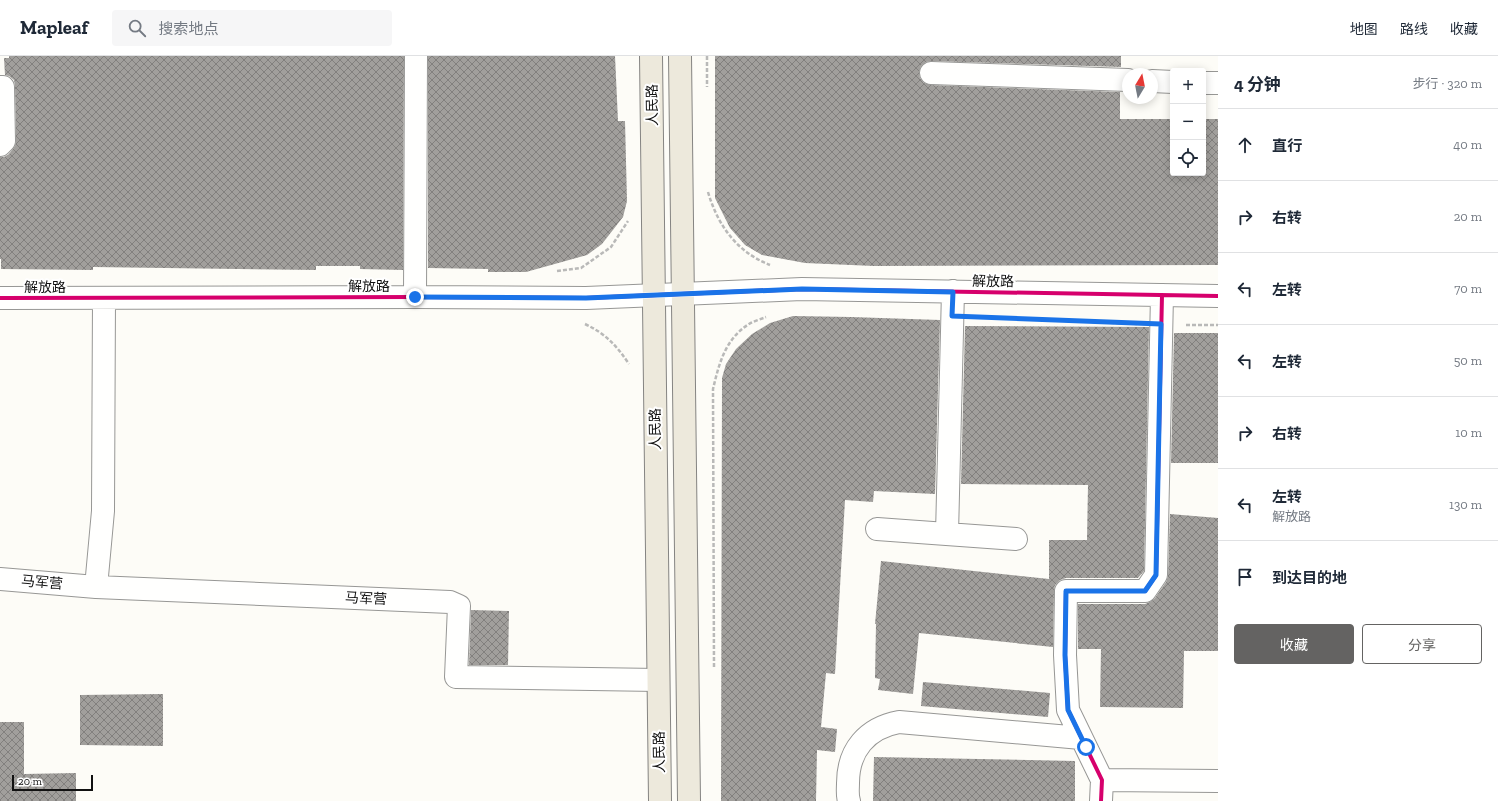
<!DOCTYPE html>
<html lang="zh">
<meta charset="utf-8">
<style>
:root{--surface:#fff;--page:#f6f6f7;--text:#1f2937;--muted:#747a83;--line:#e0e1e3;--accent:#646362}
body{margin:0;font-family:"Zilla Slab","Noto Sans SC",serif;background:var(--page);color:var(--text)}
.controls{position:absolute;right:12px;top:12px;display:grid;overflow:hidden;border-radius:4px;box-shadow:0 2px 10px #0003}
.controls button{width:36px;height:36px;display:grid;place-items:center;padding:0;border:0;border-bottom:1px solid var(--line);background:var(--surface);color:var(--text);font:20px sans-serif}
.compass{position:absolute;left:1122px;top:12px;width:36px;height:36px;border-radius:50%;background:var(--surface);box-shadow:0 2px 10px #0003;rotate:10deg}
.scale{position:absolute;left:12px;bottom:10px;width:81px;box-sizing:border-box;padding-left:4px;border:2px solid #111;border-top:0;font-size:11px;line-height:14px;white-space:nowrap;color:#111;-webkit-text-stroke:3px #fff;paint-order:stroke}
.stop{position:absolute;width:12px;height:12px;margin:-9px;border:3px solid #1a73e8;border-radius:50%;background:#fff}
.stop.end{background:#1a73e8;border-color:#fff;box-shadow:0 1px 4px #0008}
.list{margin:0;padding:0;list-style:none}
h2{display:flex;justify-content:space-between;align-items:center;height:52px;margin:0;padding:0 16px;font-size:17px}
h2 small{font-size:13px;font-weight:400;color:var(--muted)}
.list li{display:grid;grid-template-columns:26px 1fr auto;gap:12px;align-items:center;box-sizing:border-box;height:72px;padding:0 16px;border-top:1px solid var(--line)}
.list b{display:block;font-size:15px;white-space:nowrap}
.list p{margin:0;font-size:13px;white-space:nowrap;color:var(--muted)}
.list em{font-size:13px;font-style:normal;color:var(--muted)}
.actions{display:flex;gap:8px;padding:12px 16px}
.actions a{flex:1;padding:9px 0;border:1px solid var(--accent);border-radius:4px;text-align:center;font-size:14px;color:var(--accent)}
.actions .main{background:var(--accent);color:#fff}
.icon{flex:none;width:22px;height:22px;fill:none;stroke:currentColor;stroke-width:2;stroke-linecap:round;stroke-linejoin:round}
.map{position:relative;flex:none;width:1218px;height:745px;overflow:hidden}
header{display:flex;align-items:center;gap:24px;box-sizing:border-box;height:56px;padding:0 20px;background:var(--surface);border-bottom:1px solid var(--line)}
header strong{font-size:19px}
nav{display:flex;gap:22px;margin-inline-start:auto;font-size:14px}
.search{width:280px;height:36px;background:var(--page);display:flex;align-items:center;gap:10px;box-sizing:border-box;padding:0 14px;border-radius:4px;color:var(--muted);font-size:15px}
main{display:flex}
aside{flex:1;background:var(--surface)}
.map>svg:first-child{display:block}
</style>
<header>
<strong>Mapleaf</strong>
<div class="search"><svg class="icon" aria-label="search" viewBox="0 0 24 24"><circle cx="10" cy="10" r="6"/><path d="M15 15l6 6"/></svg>搜索地点</div>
<nav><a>地图</a><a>路线</a><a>收藏</a></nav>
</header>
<main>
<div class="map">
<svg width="1218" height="745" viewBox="0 0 1218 745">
<defs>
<pattern id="building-cross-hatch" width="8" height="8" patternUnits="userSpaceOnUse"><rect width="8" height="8" fill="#a19f9c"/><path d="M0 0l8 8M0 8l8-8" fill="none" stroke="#82807e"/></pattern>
</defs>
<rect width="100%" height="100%" fill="#fdfcf7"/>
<path fill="url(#building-cross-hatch)" d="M 9,0 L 404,0 L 403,214 L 360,213 L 360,210 L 316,210 L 316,214 L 93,211 L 93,214 L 1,213 L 1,203 L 0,203 L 0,101 L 4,101 L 9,98 L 15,90 L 16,85 L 15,30 L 14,24 L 9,20 L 5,19 L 4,2 L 9,2 Z
M 428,0 L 615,0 L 618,65 L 625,65 L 627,145 L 623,161 L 602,188 L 587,199 L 526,216 L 488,216 L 488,213 L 428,212 Z
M 715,0 L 1121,0 L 1121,11 L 931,5 L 926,6 L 921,10 L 919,17 L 920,22 L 924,27 L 931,29 L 1120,36 L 1120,63 L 1173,63 L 1173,117 L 1203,117 L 1203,63 L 1218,63 L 1218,209 L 874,210 L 805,207 L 762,199 L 745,189 L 730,172 L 715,142 Z
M 793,260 L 851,261 L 940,264 L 935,438 L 874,435 L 873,446 L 845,444 L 835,618 L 826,617 L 821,671 L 837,673 L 835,696 L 817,694 L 816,745 L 721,745 L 722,322 L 726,308 L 736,293 L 752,278 L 770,267 Z
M 965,270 L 1149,271 L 1144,515 L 1138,522 L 1066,522 L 1060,524 L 1055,529 L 1054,535 L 1053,591 L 919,577 L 913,638 L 878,634 L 880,623 L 875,622 L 876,568 L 875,568 L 881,505 L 1049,523 L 1049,484 L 1087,484 L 1088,429 L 961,428 Z
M 1174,277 L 1218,277 L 1218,407 L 1171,407 Z
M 1170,458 L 1218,462 L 1218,595 L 1184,595 L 1183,652 L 1100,651 L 1101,593 L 1078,593 L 1078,548 L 1145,548 L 1150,546 L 1155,542 L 1166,526 L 1168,520 Z
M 471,554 L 509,555 L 508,609 L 469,609 Z
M 923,626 L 1050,637 L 1048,661 L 921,650 Z
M 163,638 L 163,690 L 80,689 L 80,639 Z
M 0,666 L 24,666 L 24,718 L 76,717 L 76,745 L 0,745 Z
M 874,701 L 1075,705 L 1075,745 L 873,745 Z"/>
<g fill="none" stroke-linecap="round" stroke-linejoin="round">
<g stroke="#979795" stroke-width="24">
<path id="minor" d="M 931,17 L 1128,24
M 1152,25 L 1173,26
M 1203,27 L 1218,27
M 0,31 L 3,31 L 4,85 L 0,89
M 415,241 L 416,0
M 0,242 L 415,241 L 586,242 L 802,233 L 1218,240
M 877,473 L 1016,483
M 947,478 L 953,235
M 0,523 L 96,531 L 450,546 L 459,550 L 456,621 L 658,624
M 96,531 L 103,455 L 104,243
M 1102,724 L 1218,725
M 849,745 C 847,739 848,733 848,727 C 848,694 867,672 899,666 L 1081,682
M 1101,745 L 1102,724 L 1068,654 L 1065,599 L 1066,535 L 1145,535 L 1156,519 L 1162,239"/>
</g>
<g stroke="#858482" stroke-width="24">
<path id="major" d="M 651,0 L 660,745
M 680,0 L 689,745"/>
</g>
<path stroke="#b9b9b8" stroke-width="2.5" stroke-dasharray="4 2" stroke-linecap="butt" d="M 707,0 L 707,31
M 708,136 C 718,170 737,196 770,209
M 557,215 L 581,212 L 611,191 L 628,165
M 1050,264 L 1137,268
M 585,268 C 606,278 616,289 629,308
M 1186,269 L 1218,269
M 714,611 L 713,333 C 719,308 725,283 749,268 C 754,265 761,263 766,261"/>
<use href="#minor" stroke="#fffffe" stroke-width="22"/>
<use href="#major" stroke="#ede9dc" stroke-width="22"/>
<g stroke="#fff" stroke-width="6">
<path id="cycleway" d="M 0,242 L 415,241 L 586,242 L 802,233 L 1218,240
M 1101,745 L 1102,724 L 1068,654 L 1065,599 L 1066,535 L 1145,535 L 1156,519 L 1162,239"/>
</g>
<use href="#cycleway" stroke="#d6006c" stroke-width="4"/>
</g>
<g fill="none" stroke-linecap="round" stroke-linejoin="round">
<path stroke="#1a73e8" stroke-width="5" d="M 415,241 L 586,242 L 802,233 L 953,236 L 952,260 L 1161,268 L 1156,519 L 1145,535 L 1066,535 L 1065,599 L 1068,654 L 1086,691"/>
</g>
<g text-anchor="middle" stroke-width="4" stroke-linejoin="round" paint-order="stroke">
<g font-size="14" fill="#111" stroke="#fff">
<text transform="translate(652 49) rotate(-91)" y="5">人民路</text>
<text transform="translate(993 225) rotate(1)" y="5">解放路</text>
<text x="369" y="235">解放路</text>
<text x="45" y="236">解放路</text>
<text transform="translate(655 373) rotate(-91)" y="5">人民路</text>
<text transform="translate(42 526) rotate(5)" y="5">马军营</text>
<text transform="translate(366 542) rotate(3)" y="5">马军营</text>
<text transform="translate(659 696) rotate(-91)" y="5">人民路</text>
</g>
</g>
</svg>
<div class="controls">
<button>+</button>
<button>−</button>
<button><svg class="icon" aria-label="locate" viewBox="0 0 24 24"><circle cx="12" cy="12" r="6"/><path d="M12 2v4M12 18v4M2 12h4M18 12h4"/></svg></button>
</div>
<svg class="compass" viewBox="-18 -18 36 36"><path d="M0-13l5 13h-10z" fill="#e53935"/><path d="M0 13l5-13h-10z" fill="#747a83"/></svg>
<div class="scale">20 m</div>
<div class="stop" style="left:1086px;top:691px"></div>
<div class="stop end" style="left:415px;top:241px"></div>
</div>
<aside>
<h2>4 分钟<small>步行 · 320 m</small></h2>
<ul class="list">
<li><svg class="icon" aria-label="ahead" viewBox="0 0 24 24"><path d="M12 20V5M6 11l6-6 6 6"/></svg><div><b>直行</b></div><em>40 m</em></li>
<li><svg class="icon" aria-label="right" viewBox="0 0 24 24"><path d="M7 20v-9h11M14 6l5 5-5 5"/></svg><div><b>右转</b></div><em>20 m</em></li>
<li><svg class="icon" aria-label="left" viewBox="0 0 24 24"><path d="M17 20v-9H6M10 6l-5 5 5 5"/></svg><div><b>左转</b></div><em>70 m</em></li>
<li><svg class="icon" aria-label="left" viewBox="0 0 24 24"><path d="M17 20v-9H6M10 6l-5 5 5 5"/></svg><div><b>左转</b></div><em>50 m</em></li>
<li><svg class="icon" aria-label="right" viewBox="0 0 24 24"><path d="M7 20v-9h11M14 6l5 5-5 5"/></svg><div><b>右转</b></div><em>10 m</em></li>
<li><svg class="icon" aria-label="left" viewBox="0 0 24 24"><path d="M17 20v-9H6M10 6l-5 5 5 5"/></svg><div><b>左转</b><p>解放路</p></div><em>130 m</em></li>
<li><svg class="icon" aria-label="arrive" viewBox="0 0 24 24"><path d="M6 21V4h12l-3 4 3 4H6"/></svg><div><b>到达目的地</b></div></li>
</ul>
<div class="actions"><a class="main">收藏</a><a>分享</a></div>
</aside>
</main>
